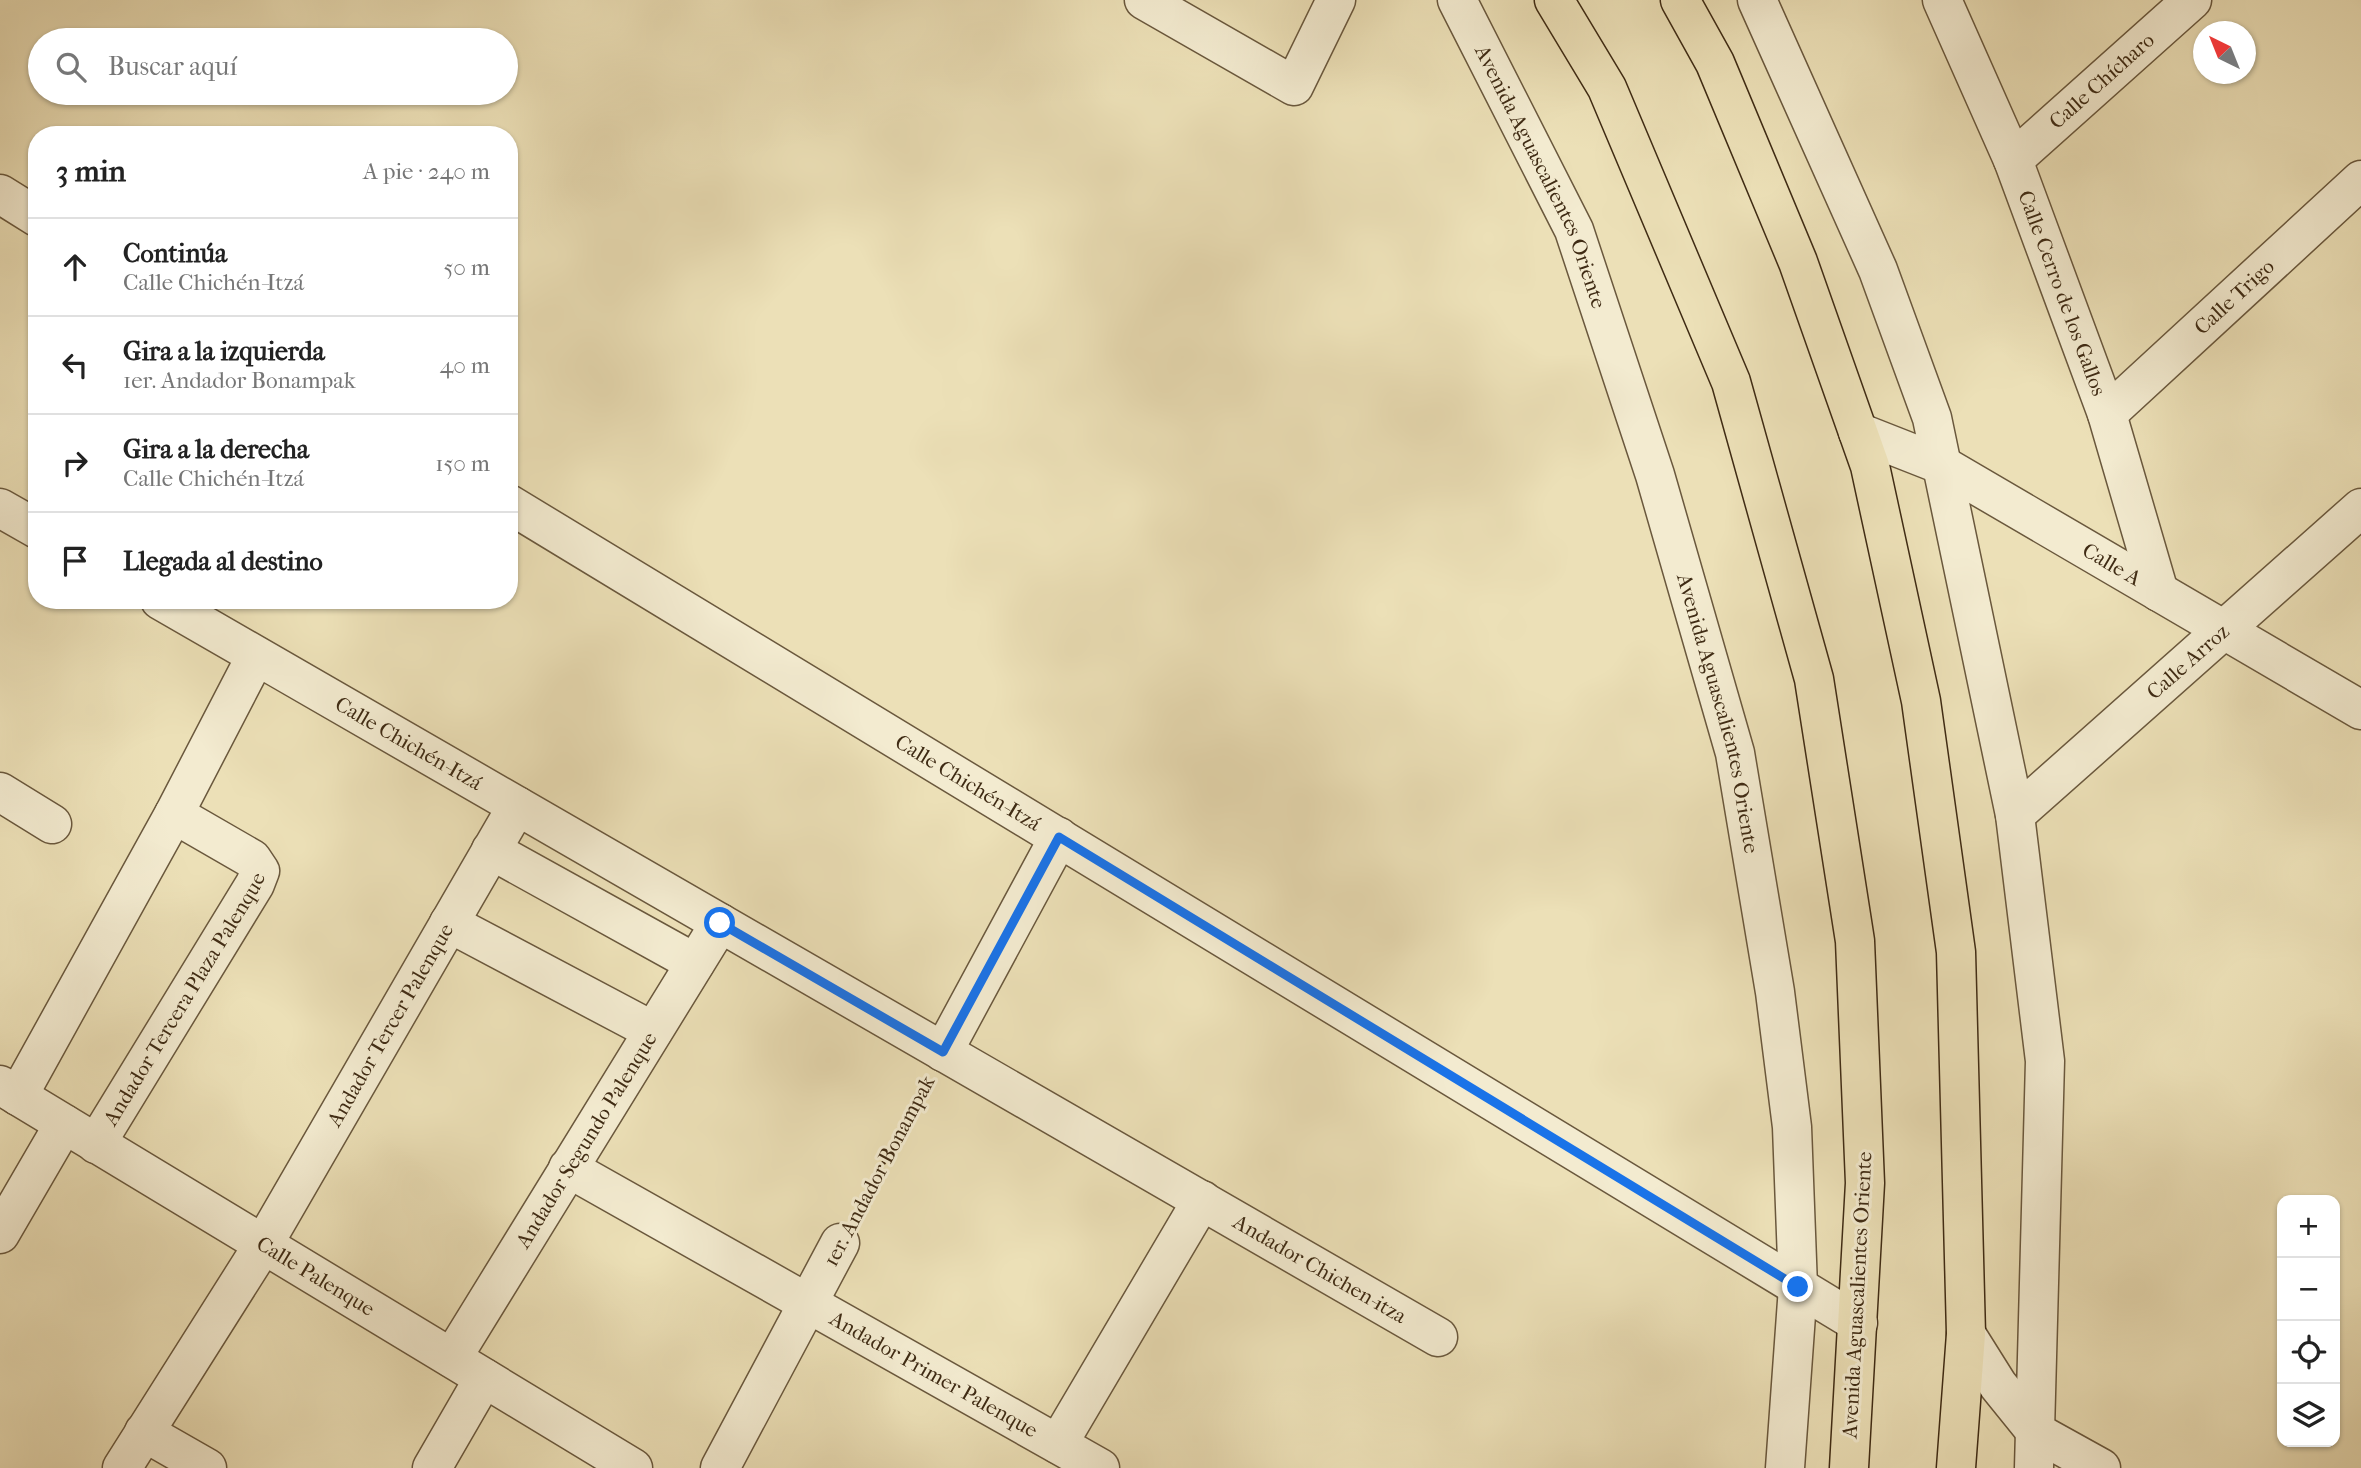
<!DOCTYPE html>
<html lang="es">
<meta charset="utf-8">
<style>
:root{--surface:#fff;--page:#f6f6f6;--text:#222;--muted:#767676;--line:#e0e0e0}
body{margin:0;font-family:"IM FELL French Canon",serif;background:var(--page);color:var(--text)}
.controls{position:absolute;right:21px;bottom:21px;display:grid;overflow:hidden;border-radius:14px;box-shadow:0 2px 5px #0004}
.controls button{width:63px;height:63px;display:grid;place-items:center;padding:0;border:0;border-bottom:2px solid var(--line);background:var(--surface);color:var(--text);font:35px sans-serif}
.compass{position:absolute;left:2193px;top:21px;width:63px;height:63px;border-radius:50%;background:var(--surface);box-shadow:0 2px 5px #0004;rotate:317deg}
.stop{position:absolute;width:21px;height:21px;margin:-16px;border:5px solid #1a73e8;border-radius:50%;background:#fff}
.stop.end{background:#1a73e8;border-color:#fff;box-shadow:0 2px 7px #0008}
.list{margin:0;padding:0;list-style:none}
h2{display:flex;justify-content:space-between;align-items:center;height:91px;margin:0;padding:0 28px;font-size:30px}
h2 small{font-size:23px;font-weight:400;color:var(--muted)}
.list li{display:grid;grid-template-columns:46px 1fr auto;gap:21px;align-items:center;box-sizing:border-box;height:98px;padding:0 28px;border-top:2px solid var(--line)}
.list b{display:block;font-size:26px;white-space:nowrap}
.list p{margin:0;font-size:23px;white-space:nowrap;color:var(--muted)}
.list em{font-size:23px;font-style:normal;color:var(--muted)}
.icon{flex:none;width:38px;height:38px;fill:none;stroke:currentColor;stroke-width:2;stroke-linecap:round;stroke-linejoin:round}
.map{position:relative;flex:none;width:2361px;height:1468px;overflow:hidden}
.search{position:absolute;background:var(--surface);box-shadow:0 2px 5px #0004;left:28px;top:28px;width:490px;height:77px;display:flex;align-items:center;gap:18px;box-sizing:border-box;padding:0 24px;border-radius:38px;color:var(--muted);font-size:26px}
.panel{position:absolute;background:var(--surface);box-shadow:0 2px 5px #0004;left:28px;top:126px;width:490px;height:483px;border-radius:28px}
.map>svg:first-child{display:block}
</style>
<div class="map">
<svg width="2361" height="1468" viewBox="0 0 2361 1468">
<rect width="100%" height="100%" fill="#ece0b7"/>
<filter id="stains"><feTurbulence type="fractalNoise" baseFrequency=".00286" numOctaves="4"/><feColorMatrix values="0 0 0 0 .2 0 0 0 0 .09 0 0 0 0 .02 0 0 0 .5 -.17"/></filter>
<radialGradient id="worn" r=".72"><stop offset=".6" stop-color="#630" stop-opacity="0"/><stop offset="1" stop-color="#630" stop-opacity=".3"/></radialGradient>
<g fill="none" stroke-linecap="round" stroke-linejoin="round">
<g stroke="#6a583d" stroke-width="41">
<g id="minor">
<path d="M 1144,0 L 1294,86 L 1336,0"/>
<path id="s1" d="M 1457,0 L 1574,230 L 1655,475 L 1735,753 L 1775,992 L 1792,1127 L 1798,1287 L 1785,1468"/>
<path d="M 1757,0 L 1878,270 L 1932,418 L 2015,815 L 2045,1061 L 2034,1468"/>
<path id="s2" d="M 1942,0 L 2013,160 L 2107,414 L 2159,592"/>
<path id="s3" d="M 2013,160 L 2192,0"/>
<path d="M 0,194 L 37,217"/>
<path id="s4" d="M 2107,414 L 2361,180"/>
<path id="s5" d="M 1858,432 L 1942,465 L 2361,710"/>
<path id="s6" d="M 509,504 L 1858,1323"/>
<path d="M 0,508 L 37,529"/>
<path id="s7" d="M 160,600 L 1438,1337"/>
<path d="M 0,792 L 52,824"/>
<path id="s8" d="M 2015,815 L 2361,508"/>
<path d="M 491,850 L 695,963"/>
<path d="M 449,923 L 653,1031"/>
<path d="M 943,1052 L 1059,837"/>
<path id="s9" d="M 0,1085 L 633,1468"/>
<path d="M 18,1096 L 174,814 L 256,656"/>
<path id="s10" d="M 96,1144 L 255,884 L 260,871 L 252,859 L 174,814"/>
<path id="s11" d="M 568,1168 L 1100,1468"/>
<path d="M 0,1234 L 64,1124"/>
<path d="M 1966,1334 L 1998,1385 L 2036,1432 L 2101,1468"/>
<path id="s12" d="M 452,1358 L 720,923"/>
<path d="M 144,1432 L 207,1468"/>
<path d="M 1058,1444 L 1202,1200"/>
<path id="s13" d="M 122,1468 L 263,1245 L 517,806"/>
<path d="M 432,1468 L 484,1378"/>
<path d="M 720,1468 L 840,1243"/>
</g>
</g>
<g stroke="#3f2b14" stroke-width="41">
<path id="major" d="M 1554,0 L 1607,88 L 1731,382 L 1814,679 L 1855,941 L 1865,1183 L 1849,1468
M 1680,0 L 1715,63 L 1798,262 L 1870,466 L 1921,701 L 1956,952 L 1966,1334 L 1956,1468"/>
</g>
<path stroke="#3f2b14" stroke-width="4.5" stroke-dasharray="2 3.5" stroke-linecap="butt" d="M 857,1212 L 926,1084"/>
<use href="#minor" stroke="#f3ebd0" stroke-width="38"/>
<use href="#major" stroke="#ece0b7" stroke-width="38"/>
</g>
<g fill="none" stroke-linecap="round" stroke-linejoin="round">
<path stroke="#1a73e8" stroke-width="9" d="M 720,923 L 943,1052 L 1059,837 L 1798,1287"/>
</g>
<g text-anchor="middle" stroke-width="6" stroke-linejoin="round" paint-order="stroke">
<g font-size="21" fill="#3f2b14" stroke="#f3ebd0">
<text dy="7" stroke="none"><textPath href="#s3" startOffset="119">Calle Chícharo</textPath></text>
<text dy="7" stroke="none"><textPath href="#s1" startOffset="196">Avenida Aguascalientes Oriente</textPath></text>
<text dy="7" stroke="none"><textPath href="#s2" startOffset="317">Calle Cerro de los Gallos</textPath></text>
<text dy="7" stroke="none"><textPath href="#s4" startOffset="173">Calle Trigo</textPath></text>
<text dy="7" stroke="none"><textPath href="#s5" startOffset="287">Calle A</textPath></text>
<text dy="7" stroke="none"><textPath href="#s8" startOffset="231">Calle Arroz</textPath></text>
<text dy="7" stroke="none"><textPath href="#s1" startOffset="763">Avenida Aguascalientes Oriente</textPath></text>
<text dy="7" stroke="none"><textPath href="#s7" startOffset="287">Calle Chichén-Itzá</textPath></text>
<text dy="7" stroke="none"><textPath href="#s6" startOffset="537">Calle Chichén-Itzá</textPath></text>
<text dy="7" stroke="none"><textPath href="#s10" startOffset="170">Andador Tercera Plaza Palenque</textPath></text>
<text dy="7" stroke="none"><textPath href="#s13" startOffset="518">Andador Tercer Palenque</textPath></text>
<text dy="7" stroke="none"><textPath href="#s12" startOffset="256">Andador Segundo Palenque</textPath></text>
<text transform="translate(879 1171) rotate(-62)" y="7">1er. Andador Bonampak</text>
<text dy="7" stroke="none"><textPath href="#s7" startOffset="1339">Andador Chichen-itza</textPath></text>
<text dy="7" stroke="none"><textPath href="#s9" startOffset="369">Calle Palenque</textPath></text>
<text transform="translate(1857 1295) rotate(-87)" y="7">Avenida Aguascalientes Oriente</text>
<text dy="7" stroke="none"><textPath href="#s11" startOffset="420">Andador Primer Palenque</textPath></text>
</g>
</g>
<rect width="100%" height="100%" filter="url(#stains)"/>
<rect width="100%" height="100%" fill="url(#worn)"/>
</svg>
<div class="controls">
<button>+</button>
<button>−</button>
<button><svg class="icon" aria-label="locate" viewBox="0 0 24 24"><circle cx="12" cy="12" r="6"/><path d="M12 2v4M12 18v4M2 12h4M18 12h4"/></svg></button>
<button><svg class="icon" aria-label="layers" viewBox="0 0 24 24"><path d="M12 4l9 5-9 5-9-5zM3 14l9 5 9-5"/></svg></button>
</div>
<svg class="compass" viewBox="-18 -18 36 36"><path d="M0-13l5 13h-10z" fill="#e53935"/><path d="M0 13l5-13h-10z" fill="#767676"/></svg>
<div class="stop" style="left:720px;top:923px"></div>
<div class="stop end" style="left:1798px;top:1287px"></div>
<div class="search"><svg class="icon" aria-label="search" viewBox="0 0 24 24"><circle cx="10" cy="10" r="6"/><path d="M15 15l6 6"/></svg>Buscar aquí</div>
<section class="panel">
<h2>3 min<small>A pie · 240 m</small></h2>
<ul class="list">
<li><svg class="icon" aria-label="ahead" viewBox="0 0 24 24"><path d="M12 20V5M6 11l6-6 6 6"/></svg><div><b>Continúa</b><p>Calle Chichén-Itzá</p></div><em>50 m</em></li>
<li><svg class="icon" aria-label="left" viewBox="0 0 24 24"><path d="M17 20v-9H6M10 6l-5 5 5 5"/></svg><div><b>Gira a la izquierda</b><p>1er. Andador Bonampak</p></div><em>40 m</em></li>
<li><svg class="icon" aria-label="right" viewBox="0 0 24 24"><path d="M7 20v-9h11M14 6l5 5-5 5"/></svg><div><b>Gira a la derecha</b><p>Calle Chichén-Itzá</p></div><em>150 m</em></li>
<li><svg class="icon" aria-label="arrive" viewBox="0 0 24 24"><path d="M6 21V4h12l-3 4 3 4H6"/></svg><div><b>Llegada al destino</b></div></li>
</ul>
</section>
</div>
